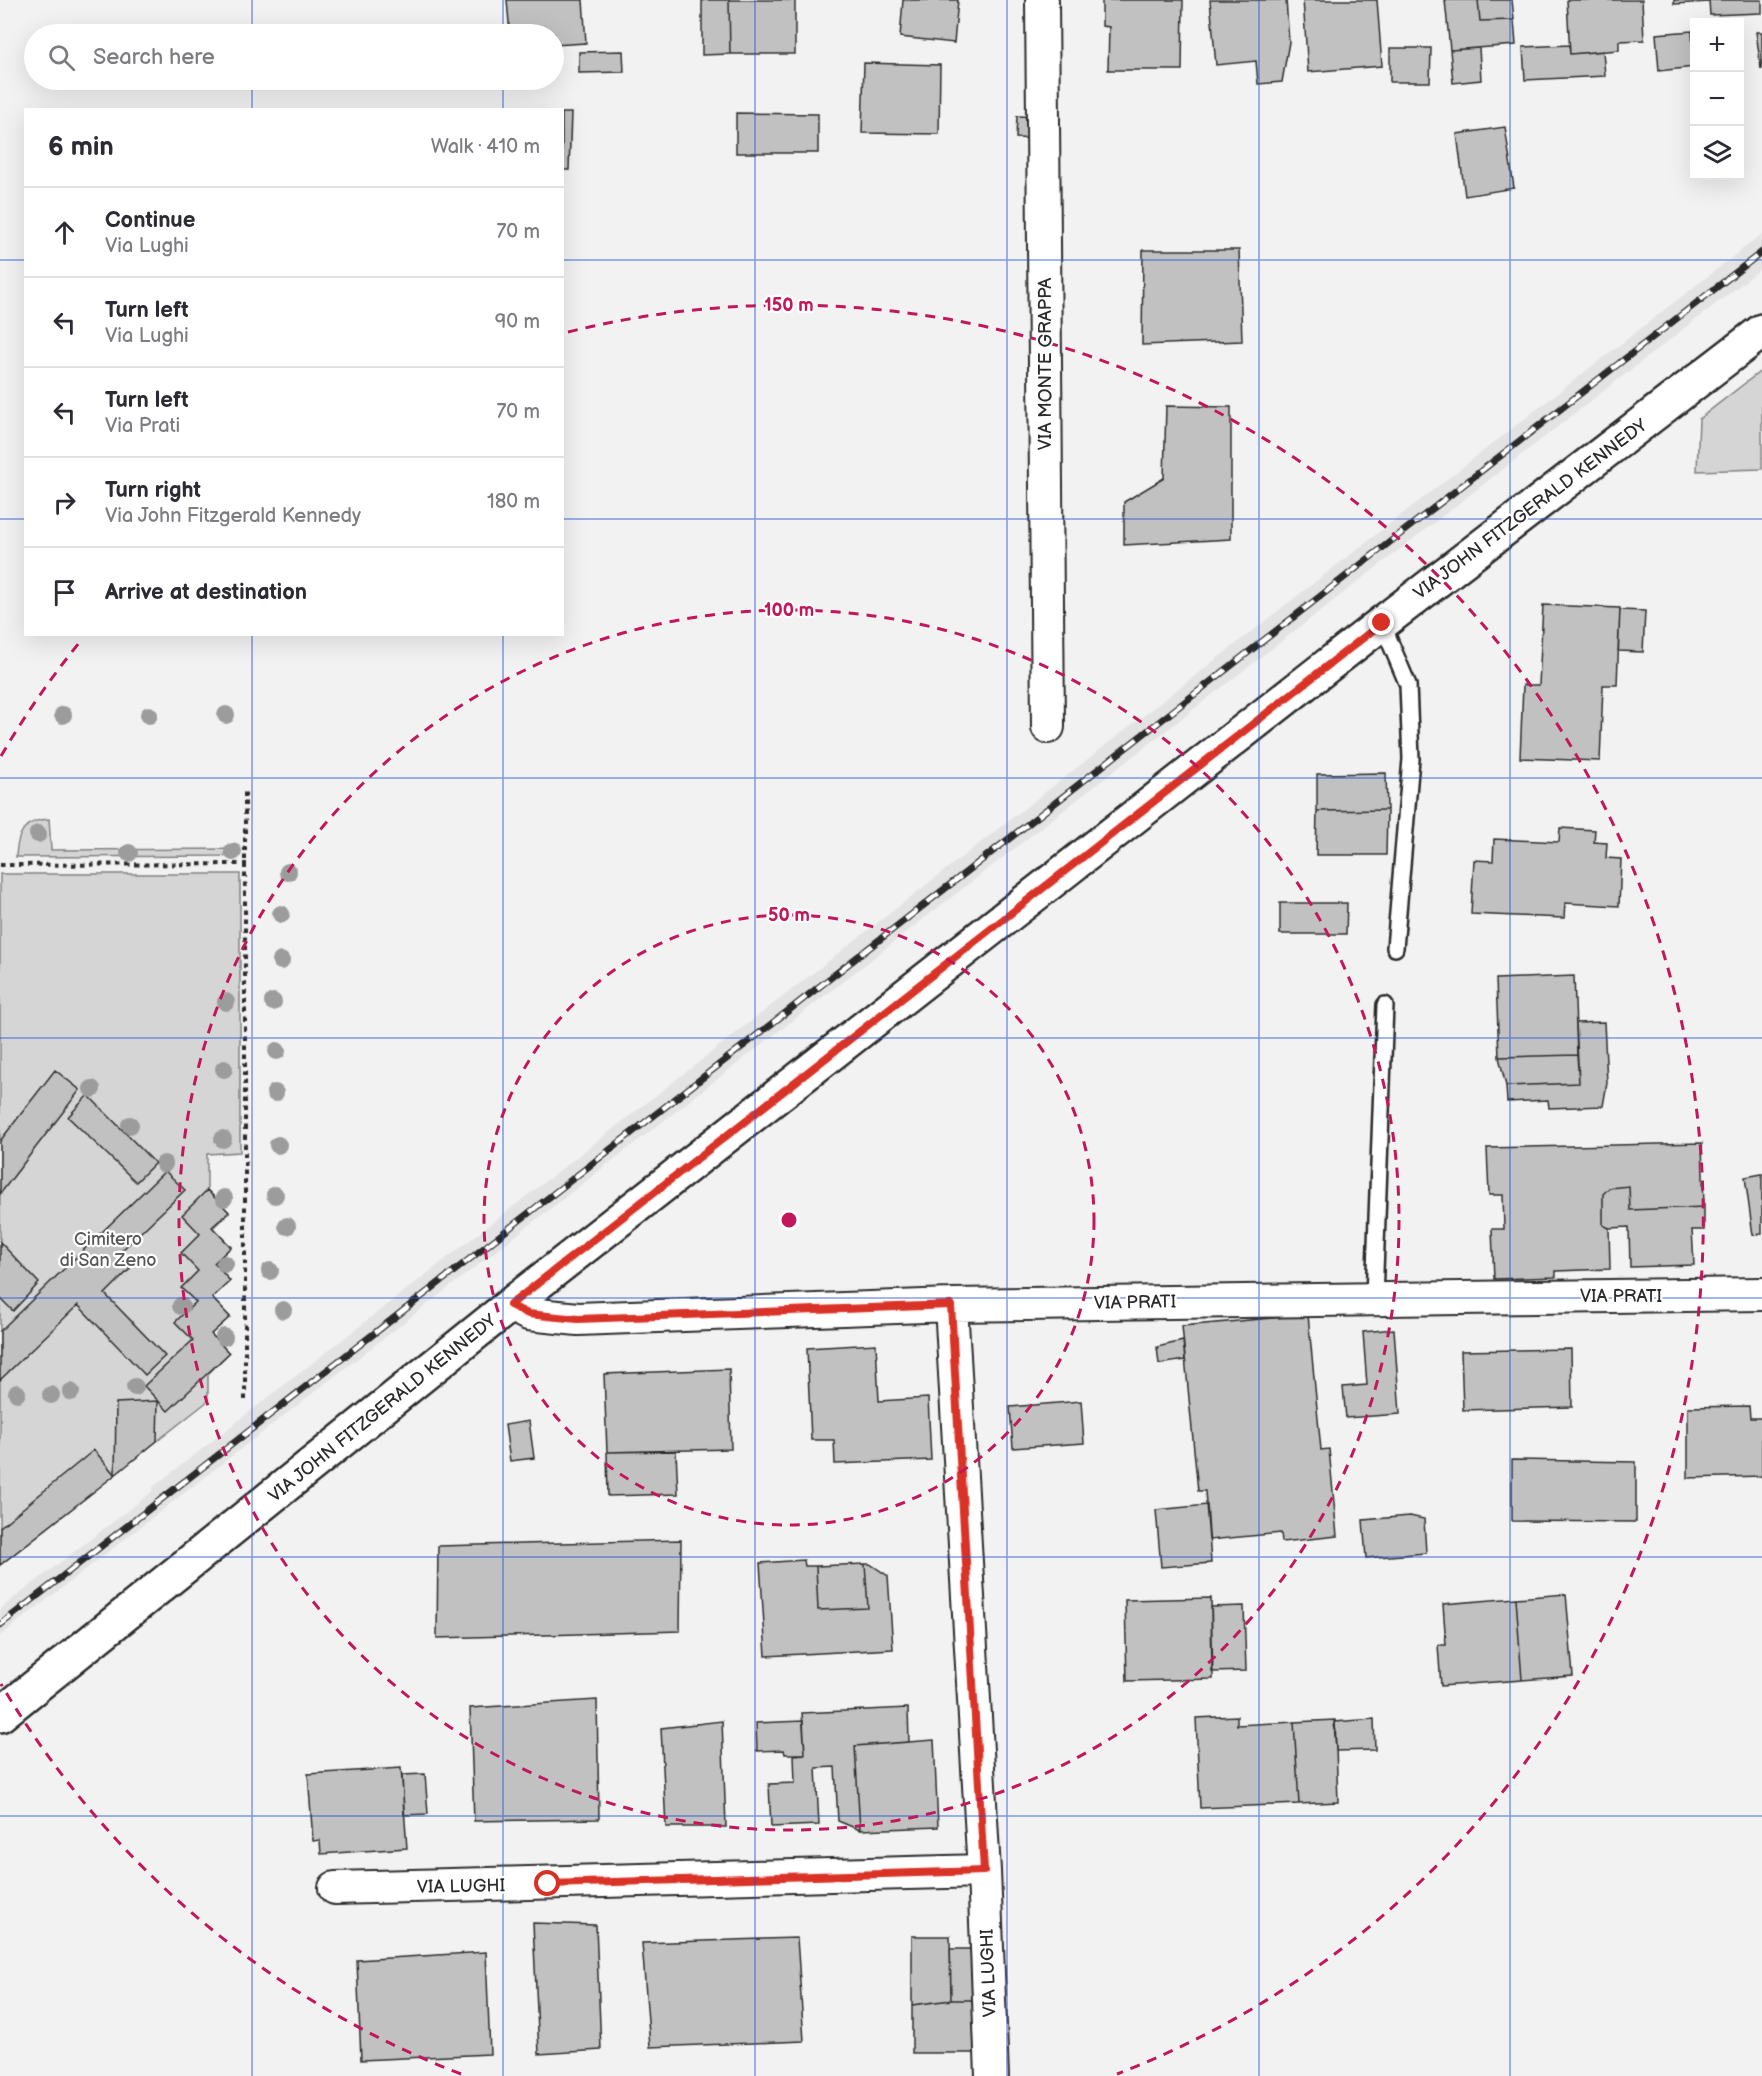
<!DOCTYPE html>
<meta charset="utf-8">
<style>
:root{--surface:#fff;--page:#f2f2f3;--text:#2b2b33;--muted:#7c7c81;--line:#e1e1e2}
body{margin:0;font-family:"Balsamiq Sans",sans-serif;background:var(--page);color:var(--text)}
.controls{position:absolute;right:18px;top:18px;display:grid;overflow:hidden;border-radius:0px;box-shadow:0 6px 24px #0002}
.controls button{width:54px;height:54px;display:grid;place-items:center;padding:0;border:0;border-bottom:2px solid var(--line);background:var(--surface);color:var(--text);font:30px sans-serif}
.stop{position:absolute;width:18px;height:18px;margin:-14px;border:4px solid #d93025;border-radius:50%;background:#fff}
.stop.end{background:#d93025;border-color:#fff;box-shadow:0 2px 6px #0008}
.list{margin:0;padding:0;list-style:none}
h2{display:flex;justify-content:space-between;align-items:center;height:78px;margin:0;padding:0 24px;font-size:26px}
h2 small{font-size:20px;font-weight:400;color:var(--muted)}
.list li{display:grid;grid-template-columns:39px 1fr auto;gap:18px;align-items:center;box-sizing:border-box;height:90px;padding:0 24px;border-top:2px solid var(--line)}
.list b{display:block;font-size:22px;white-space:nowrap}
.list p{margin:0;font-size:20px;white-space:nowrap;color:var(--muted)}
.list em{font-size:20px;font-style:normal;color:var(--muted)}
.icon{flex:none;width:33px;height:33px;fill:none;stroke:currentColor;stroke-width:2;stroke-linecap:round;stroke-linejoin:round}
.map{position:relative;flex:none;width:1762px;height:2076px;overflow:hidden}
.search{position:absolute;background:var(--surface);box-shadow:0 6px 24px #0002;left:24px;top:24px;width:540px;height:66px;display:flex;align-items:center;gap:15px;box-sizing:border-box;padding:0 21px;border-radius:33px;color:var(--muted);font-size:22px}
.panel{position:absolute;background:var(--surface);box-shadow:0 6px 24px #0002;left:24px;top:108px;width:540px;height:528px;border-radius:0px}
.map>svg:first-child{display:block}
</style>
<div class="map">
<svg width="1762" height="2076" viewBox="0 0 1762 2076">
<rect width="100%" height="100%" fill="#f2f2f2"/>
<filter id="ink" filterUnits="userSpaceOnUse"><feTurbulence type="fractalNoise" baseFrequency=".0167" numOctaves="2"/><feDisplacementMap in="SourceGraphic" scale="12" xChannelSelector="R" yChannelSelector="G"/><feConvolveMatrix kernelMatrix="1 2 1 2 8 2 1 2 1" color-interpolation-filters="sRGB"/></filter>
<g filter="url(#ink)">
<path fill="#e3e3e3" d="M 1762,234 L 1762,268 L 0,1636 L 0,1609 L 153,1491 L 153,1487 Z"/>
<path fill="#d5d5d5" stroke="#808080" stroke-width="1.5" d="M 1762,370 L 1762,469 L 1697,471 L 1699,419 Z
M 49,819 L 51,850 L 238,849 L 238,856 L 16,857 C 17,833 24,820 49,819 Z
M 0,874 L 240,874 L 240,1152 L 207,1154 L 207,1190 L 229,1212 L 213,1228 L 231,1247 L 214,1263 L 230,1281 L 212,1298 L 230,1317 L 211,1334 L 229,1353 L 208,1374 L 208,1401 L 0,1565 Z"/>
<path fill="#c1c1c1" stroke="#2b2b2b" stroke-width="1.5" d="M 507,0 L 583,0 L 586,43 L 554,45 L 554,34 L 510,34 Z
M 702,0 L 729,0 L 730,54 L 702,55 Z
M 729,0 L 795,0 L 795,54 L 730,54 Z
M 903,0 L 958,0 L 954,43 L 900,37 Z
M 1102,0 L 1183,0 L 1182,70 L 1108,70 L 1109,27 L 1102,26 Z
M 1210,0 L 1286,0 L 1289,42 L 1282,82 L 1258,84 L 1256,61 L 1216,65 Z
M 1303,0 L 1377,0 L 1382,66 L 1308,72 Z
M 1445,0 L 1478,0 L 1480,21 L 1514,20 L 1516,45 L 1450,50 Z
M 1478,0 L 1512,0 L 1514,20 L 1480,21 Z
M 1567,0 L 1642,0 L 1644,40 L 1619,41 L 1619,50 L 1570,54 Z
M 1674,0 L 1709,0 L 1709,2 L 1674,4 Z
M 1709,0 L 1762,0 L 1762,13 L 1710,15 Z
M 1692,31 L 1694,67 L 1659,71 L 1656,34 Z
M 1756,32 L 1762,32 L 1762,69 L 1761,69 Z
M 1569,45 L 1570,54 L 1603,51 L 1605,76 L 1525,80 L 1523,47 Z
M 1390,48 L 1431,48 L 1430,82 L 1390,82 Z
M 1479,48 L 1481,80 L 1453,83 L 1450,50 Z
M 623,51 L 624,72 L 579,73 L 579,52 Z
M 864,63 L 940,65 L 939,134 L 862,133 Z
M 562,113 L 571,113 L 569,170 L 562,170 Z
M 736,113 L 818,114 L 818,153 L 736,153 Z
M 1017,116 L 1040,117 L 1038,139 L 1016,138 Z
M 1505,127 L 1514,188 L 1465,196 L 1457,134 Z
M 1143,250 L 1239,250 L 1242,341 L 1142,345 Z
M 1166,406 L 1231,407 L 1231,539 L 1124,545 L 1124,502 L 1164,478 Z
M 1543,605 L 1620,608 L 1617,685 L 1603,685 L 1600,761 L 1520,758 L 1523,685 L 1539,685 Z
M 1620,610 L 1645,611 L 1643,652 L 1618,651 Z
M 1386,773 L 1387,810 L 1317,811 L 1317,774 Z
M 1387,810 L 1386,855 L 1316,855 L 1317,811 Z
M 1560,828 L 1595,830 L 1594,842 L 1607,843 L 1606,858 L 1621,859 L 1619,906 L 1565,903 L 1564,918 L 1471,914 L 1474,860 L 1493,861 L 1494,839 L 1559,842 Z
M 1280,903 L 1347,903 L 1346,934 L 1280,934 Z
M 1574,976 L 1577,1055 L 1499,1057 L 1496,979 Z
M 1604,1022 L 1607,1083 L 1603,1106 L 1549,1108 L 1548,1100 L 1507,1102 L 1506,1086 L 1579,1083 L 1576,1023 Z
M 1577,1055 L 1579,1083 L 1506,1086 L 1499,1057 Z
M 55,1070 L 80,1090 L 0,1194 L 0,1141 Z
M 88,1095 L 155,1163 L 136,1182 L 68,1117 Z
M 1702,1143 L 1704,1207 L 1630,1210 L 1629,1186 L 1609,1188 L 1603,1194 L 1603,1225 L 1609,1228 L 1610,1269 L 1556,1271 L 1556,1277 L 1494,1279 L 1492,1229 L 1504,1229 L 1503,1195 L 1489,1195 L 1487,1148 Z
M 165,1171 L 185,1190 L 117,1255 L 130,1269 L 105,1294 L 165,1356 L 145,1375 L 78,1305 L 0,1380 L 0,1331 Z
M 1762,1174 L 1762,1234 L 1753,1235 L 1745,1177 Z
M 1629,1186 L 1630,1210 L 1704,1207 L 1704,1230 L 1692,1230 L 1694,1265 L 1630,1267 L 1629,1227 L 1609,1228 L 1603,1225 L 1603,1194 L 1609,1188 Z
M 207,1190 L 229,1212 L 212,1227 L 231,1247 L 214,1263 L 230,1281 L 212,1298 L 230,1317 L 211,1334 L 229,1353 L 168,1411 L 144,1386 L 193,1340 L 175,1322 L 196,1302 L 181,1288 L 198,1271 L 181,1253 L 200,1234 L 182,1215 Z
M 0,1242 L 39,1283 L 13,1311 L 0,1298 Z
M 1308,1315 L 1321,1450 L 1329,1449 L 1337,1536 L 1282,1542 L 1281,1533 L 1209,1540 L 1205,1491 L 1198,1491 L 1182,1326 Z
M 1394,1329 L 1400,1414 L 1346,1418 L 1343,1387 L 1367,1385 L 1363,1332 Z
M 1183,1341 L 1185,1360 L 1159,1364 L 1157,1347 Z
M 876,1344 L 879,1401 L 928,1398 L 931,1460 L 835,1464 L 834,1440 L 811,1440 L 807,1348 Z
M 1571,1349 L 1572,1407 L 1463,1410 L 1461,1351 Z
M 729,1369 L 731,1449 L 607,1452 L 604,1374 Z
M 158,1401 L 157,1441 L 115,1475 L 116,1403 Z
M 1081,1401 L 1084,1443 L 1013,1448 L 1010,1407 Z
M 1749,1406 L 1750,1418 L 1762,1418 L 1762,1476 L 1688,1478 L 1688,1407 Z
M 529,1421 L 534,1458 L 510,1461 L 505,1425 Z
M 94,1450 L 115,1475 L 0,1565 L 0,1527 Z
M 676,1451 L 678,1494 L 608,1496 L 607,1452 Z
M 1512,1460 L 1636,1462 L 1636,1522 L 1512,1521 Z
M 1207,1505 L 1211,1563 L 1161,1567 L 1156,1510 Z
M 1410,1516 L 1424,1519 L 1426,1553 L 1366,1558 L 1363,1520 Z
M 681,1540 L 680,1631 L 437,1638 L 438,1546 Z
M 804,1560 L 805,1566 L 816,1566 L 818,1610 L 868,1608 L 865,1564 L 870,1564 L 888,1576 L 893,1649 L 766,1656 L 760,1563 Z
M 865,1564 L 868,1608 L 818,1610 L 816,1566 Z
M 1566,1594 L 1573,1676 L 1522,1680 L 1516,1598 Z
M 1211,1598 L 1213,1679 L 1127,1681 L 1125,1600 Z
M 1516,1598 L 1522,1680 L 1441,1686 L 1438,1645 L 1446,1645 L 1443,1604 Z
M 1244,1606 L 1246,1671 L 1212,1672 L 1211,1607 Z
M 597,1700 L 599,1819 L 474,1821 L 470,1708 Z
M 908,1708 L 909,1742 L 855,1746 L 860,1830 L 838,1821 L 835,1767 L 816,1768 L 819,1825 L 771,1827 L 769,1784 L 795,1783 L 794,1755 L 805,1754 L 802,1713 Z
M 1237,1716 L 1237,1725 L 1294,1722 L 1299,1804 L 1200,1808 L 1196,1718 Z
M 1374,1719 L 1375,1750 L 1336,1751 L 1334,1722 Z
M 1335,1720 L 1338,1802 L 1299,1804 L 1294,1722 Z
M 722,1721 L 726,1827 L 666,1827 L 661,1728 Z
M 803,1721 L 805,1754 L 785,1754 L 784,1750 L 757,1751 L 756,1723 Z
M 934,1740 L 938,1827 L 860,1830 L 855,1746 Z
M 401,1768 L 407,1848 L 321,1854 L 320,1840 L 313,1841 L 308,1774 Z
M 425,1774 L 428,1814 L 404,1815 L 402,1775 Z
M 533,1923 L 596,1925 L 601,2050 L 539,2054 Z
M 912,1936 L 950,1936 L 951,2000 L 912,2005 Z
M 797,1938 L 804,2041 L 650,2047 L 642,1943 Z
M 950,1949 L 975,1949 L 976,2000 L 951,2000 Z
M 486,1952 L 490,2054 L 361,2060 L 357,1960 Z
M 951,2000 L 976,2000 L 977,2053 L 912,2053 L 912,2005 Z"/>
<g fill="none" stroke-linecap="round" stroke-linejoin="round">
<g stroke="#2b2b2b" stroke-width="20">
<path id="lane" d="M 1382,623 L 1408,685 L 1411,759 L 1395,948
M 1374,1298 L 1385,1005"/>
</g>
<g stroke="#2b2b2b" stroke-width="36">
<path id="street" d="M 1042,0 L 1048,727
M 510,1305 L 528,1314 L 578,1319 L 951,1305 L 1762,1294
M 951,1305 L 984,1871 L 992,2076
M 335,1888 L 984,1871"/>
</g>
<g stroke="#2b2b2b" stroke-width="38">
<path id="secondary" d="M 0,1715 L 510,1305 L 1382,623 L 1762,331"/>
</g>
<path stroke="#2b2b2b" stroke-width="4" stroke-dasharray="4.5 4.5" stroke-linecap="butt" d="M 0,865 L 247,864
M 245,1400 L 245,788"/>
<use href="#lane" stroke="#fff" stroke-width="15"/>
<use href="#street" stroke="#fff" stroke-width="32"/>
<use href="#secondary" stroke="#fff" stroke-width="33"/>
<g stroke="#2b2b2b" stroke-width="7">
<path id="rail" d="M 0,1625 L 1762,252"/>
</g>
<use href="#rail" stroke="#fff" stroke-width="4.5" stroke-dasharray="14" stroke-linecap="butt"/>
</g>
<g fill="#9c9c9c">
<circle cx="63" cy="715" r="9"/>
<circle cx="149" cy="715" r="9"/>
<circle cx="226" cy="715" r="9"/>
<circle cx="38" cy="834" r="9"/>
<circle cx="233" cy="852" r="9"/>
<circle cx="129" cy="853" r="9"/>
<circle cx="288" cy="872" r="9"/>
<circle cx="281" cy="914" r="9"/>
<circle cx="281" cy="961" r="9"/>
<circle cx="226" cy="1002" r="9"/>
<circle cx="273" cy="1002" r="9"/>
<circle cx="277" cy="1051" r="9"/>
<circle cx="224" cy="1069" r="9"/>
<circle cx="92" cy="1089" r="9"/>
<circle cx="275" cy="1093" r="9"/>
<circle cx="130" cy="1125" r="9"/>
<circle cx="223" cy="1139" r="9"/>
<circle cx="278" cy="1145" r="9"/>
<circle cx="164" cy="1164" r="9"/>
<circle cx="275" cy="1195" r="9"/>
<circle cx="224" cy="1198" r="9"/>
<circle cx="287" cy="1226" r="9"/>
<circle cx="225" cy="1264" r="9"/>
<circle cx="270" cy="1271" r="9"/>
<circle cx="181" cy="1306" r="9"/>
<circle cx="283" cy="1310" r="9"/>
<circle cx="224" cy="1337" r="9"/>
<circle cx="135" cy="1387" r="9"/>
<circle cx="71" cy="1392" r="9"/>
<circle cx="17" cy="1393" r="9"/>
<circle cx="51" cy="1395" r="9"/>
</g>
</g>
<g fill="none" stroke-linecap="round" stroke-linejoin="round" filter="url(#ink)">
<path stroke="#d93025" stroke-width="8" d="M 548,1884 L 984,1871 L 951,1305 L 578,1319 L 528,1314 L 510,1305 L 1382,623"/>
</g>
<path fill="none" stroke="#1d4ed8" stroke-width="1.5" stroke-opacity="0.55" d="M 252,0 L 252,34M 503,0 L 503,34M 755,0 L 755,2076M 1007,0 L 1007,2076M 1259,0 L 1259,2076M 1510,0 L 1510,2076M 252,80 L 252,110M 503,80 L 503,110M 0,260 L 26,260M 562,260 L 1762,260M 0,519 L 26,519M 562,519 L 1762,519M 252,634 L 252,2076M 503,634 L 503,2076M 0,778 L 1762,778M 0,1038 L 1762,1038M 0,1298 L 1762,1298M 0,1557 L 1762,1557M 0,1816 L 1762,1816"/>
<g fill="none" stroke="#c2185b" stroke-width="3" stroke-dasharray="10 8">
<circle cx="789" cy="1220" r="305"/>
<circle cx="789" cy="1220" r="610"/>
<path d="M461 2074A915 915 0 0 1 1 1684M1 756A915 915 0 0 1 83 638M568 332A915 915 0 0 1 1117 2074"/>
</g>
<g text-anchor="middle" stroke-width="4.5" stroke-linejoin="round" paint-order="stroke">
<g font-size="18" fill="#2b2b2b" stroke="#fff">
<text transform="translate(1045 364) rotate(-90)" y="6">VIA MONTE GRAPPA</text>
<text transform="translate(1530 509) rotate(-37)" y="6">VIA JOHN FITZGERALD KENNEDY</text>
<text x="1621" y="1302">VIA PRATI</text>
<text transform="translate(1135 1302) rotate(-1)" y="6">VIA PRATI</text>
<text transform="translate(382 1408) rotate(-39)" y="6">VIA JOHN FITZGERALD KENNEDY</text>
<text transform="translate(461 1886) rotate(-1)" y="6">VIA LUGHI</text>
<text transform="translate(988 1973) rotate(-92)" y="6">VIA LUGHI</text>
</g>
<g font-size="18" fill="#565656" stroke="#fff">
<text x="108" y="1245">Cimitero<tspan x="108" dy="21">di San Zeno</tspan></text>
</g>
</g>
<circle cx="789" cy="1220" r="9" fill="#c2185b" stroke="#fff" stroke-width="3"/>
<g font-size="18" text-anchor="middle" font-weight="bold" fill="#c2185b" stroke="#fff" stroke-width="4.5" stroke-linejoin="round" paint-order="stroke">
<text x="789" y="311">150 m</text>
<text x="789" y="616">100 m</text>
<text x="789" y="921">50 m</text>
</g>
</svg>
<div class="controls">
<button>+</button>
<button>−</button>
<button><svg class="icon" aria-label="layers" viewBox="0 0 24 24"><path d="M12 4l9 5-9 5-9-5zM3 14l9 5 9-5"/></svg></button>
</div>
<div class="stop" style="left:548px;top:1884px"></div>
<div class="stop end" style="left:1382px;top:623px"></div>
<div class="search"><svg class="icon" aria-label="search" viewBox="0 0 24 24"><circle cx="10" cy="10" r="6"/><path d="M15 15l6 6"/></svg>Search here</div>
<section class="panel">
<h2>6 min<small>Walk · 410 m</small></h2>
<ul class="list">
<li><svg class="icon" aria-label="ahead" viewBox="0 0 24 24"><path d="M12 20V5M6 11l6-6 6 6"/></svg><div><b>Continue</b><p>Via Lughi</p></div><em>70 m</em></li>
<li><svg class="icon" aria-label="left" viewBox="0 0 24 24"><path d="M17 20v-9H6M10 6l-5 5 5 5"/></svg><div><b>Turn left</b><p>Via Lughi</p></div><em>90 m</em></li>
<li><svg class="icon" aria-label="left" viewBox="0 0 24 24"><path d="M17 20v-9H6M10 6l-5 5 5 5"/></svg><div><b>Turn left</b><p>Via Prati</p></div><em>70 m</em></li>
<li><svg class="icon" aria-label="right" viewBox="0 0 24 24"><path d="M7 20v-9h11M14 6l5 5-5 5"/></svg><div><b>Turn right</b><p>Via John Fitzgerald Kennedy</p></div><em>180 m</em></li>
<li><svg class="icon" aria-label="arrive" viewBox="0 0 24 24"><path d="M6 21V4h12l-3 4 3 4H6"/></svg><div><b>Arrive at destination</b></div></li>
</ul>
</section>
</div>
